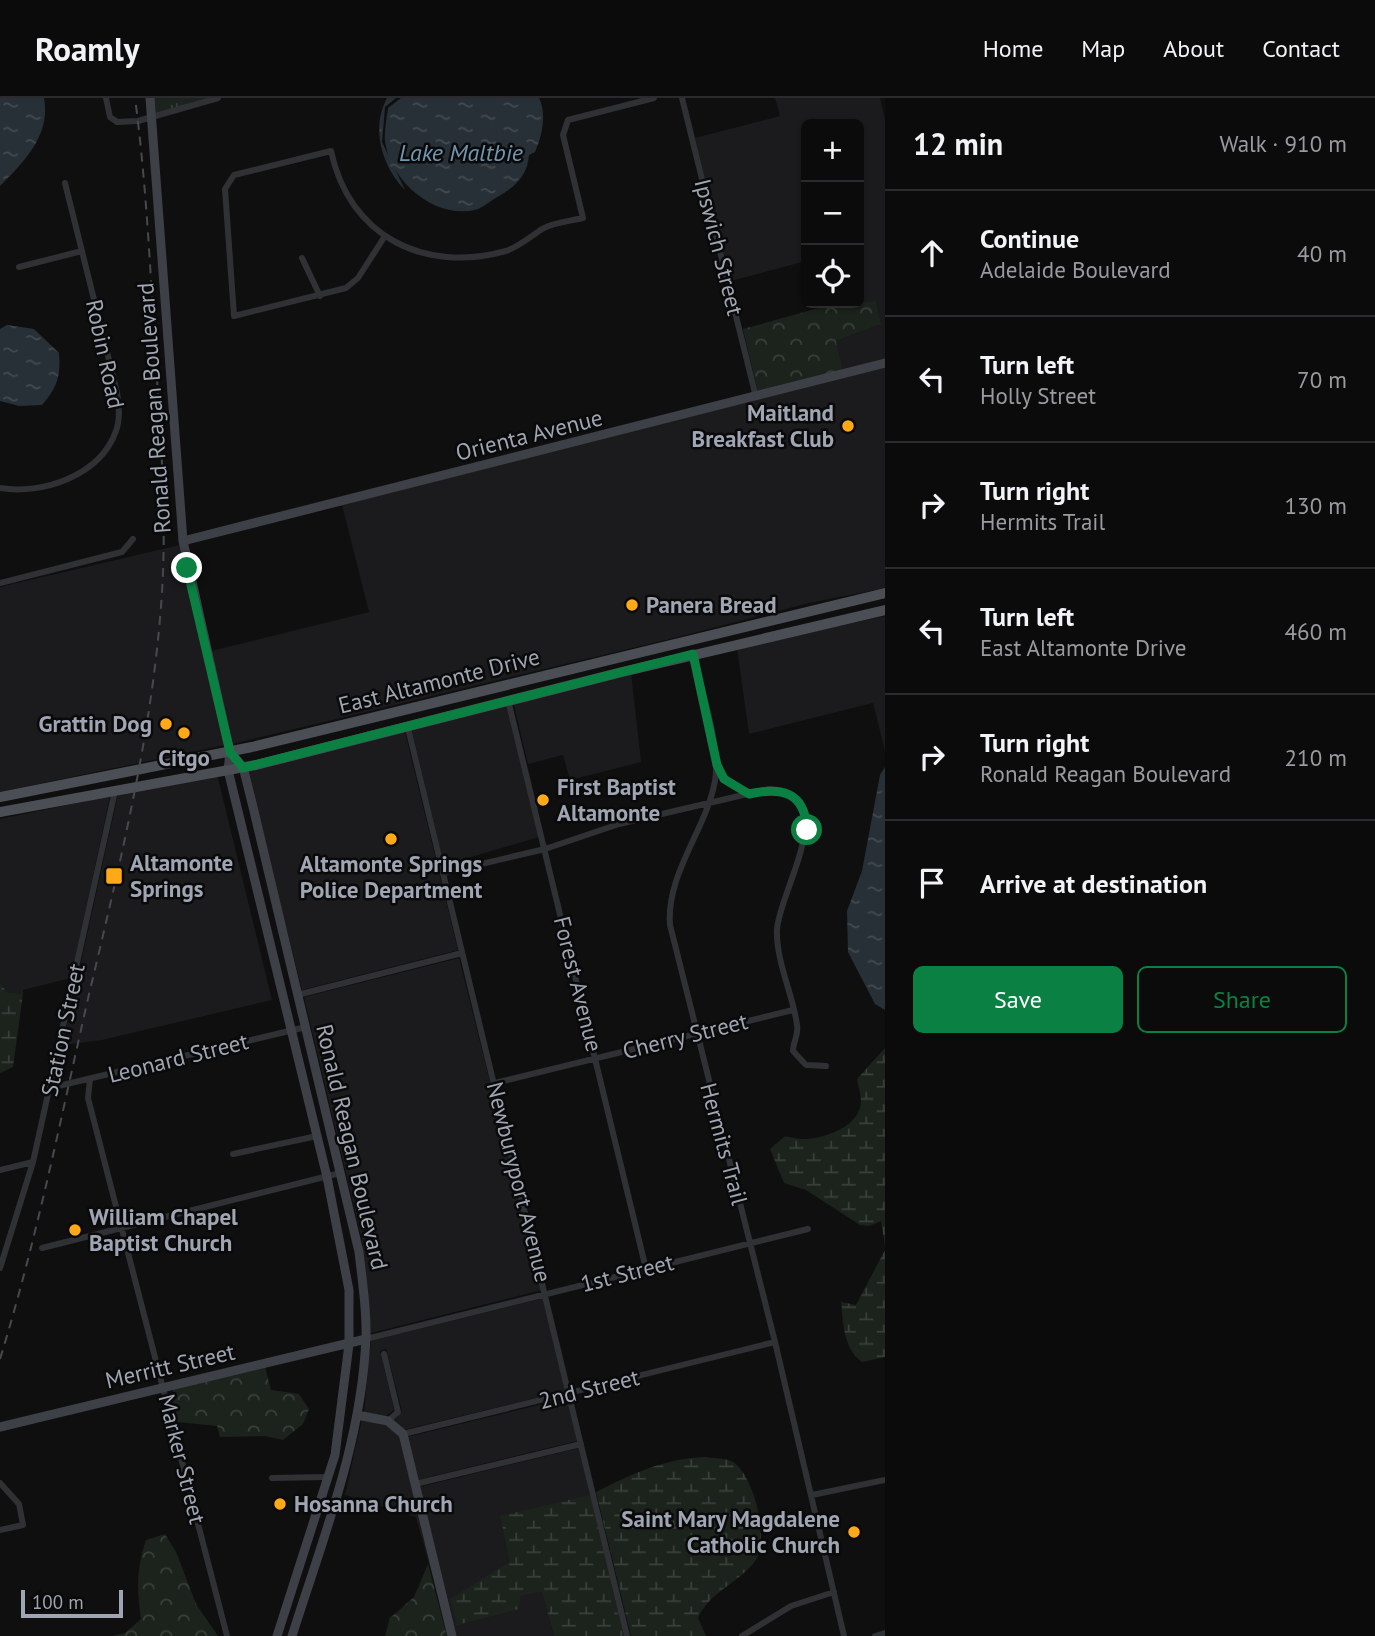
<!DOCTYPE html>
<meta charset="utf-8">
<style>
:root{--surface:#0b0b0c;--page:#141415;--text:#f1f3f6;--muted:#9a9b9d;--line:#2b2b2d;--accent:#0b8043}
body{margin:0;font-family:"PT Sans",sans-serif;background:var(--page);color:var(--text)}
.controls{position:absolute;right:21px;top:21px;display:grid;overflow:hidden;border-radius:10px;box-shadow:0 2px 5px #0004}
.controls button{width:63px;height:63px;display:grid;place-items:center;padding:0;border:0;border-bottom:2px solid var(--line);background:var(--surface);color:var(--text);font:35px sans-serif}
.scale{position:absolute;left:21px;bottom:18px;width:102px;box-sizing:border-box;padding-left:7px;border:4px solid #9fa5b2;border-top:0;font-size:19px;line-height:24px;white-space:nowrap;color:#9fa5b2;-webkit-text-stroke:5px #0a0a0b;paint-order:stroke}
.stop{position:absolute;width:21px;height:21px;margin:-16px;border:5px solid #0b8043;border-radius:50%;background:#fff}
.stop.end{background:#0b8043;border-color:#fff;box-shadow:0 2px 7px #0008}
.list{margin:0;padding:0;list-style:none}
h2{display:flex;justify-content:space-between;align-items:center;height:91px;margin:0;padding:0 28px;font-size:30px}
h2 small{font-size:23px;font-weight:400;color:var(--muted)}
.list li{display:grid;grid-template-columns:46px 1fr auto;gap:21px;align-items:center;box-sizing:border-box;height:126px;padding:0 28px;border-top:2px solid var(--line)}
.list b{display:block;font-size:26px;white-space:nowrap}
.list p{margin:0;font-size:23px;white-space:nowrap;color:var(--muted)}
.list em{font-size:23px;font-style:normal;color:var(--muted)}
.actions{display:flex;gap:14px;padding:21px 28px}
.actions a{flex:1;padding:16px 0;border:2px solid var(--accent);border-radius:10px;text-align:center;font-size:24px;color:var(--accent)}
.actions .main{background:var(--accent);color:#fff}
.icon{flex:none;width:38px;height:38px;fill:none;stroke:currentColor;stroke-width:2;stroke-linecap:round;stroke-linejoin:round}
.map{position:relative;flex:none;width:885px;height:1538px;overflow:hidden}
header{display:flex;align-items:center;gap:42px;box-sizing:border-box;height:98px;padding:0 35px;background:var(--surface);border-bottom:2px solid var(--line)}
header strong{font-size:33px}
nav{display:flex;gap:38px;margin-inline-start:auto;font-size:24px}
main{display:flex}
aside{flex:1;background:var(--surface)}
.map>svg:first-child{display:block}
</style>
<header>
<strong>Roamly</strong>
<nav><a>Home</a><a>Map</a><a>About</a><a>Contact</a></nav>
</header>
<main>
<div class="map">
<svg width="885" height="1538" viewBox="0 0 885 1538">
<defs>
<pattern id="grass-tufts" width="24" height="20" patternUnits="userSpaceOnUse" patternTransform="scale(1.75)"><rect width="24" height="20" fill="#1b231c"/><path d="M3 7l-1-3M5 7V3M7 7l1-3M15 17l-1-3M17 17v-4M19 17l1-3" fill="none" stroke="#39403b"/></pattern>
<pattern id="forest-crowns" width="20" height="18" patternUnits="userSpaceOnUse" patternTransform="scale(1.75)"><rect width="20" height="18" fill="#1b231c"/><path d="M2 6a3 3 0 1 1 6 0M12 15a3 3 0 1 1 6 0" fill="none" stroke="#39403b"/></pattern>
<pattern id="wetland-marsh" width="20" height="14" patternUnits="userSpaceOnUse" patternTransform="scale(1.75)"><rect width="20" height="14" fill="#1b231c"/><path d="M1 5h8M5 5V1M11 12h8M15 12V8" fill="none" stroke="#39403b"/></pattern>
<pattern id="water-ripples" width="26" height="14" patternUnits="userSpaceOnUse" patternTransform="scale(1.75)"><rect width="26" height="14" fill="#273036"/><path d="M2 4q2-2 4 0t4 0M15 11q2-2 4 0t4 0" fill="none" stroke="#434b51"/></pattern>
</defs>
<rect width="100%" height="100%" fill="#0f0f10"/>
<path fill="#1b1b1d" d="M 775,0 L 880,0 L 885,22 L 885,261 L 843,272 L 836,243 L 881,226 L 876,203 L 859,204 L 859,26 L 806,26 L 806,163 L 731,183 L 695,40 L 780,18 Z
M 885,269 L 885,490 L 809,505 L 674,540 L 232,646 L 211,553 L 369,514 L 342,407 Z
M 180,447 L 225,647 L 0,694 L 0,489 Z
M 885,518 L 885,653 L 873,605 L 749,636 L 737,550 Z
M 631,575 L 641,664 L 570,682 L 563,657 L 528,666 L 513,603 Z
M 507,605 L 539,739 L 444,767 L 411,629 Z
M 404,630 L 458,852 L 302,892 L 246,670 Z
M 217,676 L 272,902 L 102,942 L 63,947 L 118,696 Z
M 110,698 L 71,880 L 23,892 L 23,896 L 6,894 L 0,883 L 0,721 Z
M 459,860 L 542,1192 L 371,1235 L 362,1142 L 304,899 Z
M 544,1200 L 565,1293 L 404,1332 L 395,1322 L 402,1313 L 386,1251 L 380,1253 L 394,1312 L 386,1318 L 364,1314 L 371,1243 Z
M 567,1300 L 577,1343 L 417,1382 L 407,1339 Z
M 362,1321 L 386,1326 L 399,1338 L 449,1538 L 416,1419 L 345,1397 Z
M 579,1350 L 590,1397 L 520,1498 L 542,1494 L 554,1538 L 456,1538 L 419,1389 Z"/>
<path fill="url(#grass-tufts)" d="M 149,0 L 219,0 L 152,18 Z"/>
<path fill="url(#forest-crowns)" d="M 876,203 L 881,226 L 836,243 L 843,272 L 758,294 L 743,231 L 822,209 L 822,205 Z
M 265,1269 L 271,1292 L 299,1296 L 309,1311 L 303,1326 L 283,1342 L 265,1338 L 220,1339 L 217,1328 L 177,1324 L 172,1306 L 173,1291 Z
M 165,1436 L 176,1454 L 196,1506 L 218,1538 L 112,1538 L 125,1535 L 141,1521 C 137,1492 136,1471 146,1442 Z
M 428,1466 L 447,1538 L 385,1538 L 390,1520 L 414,1499 Z"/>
<path fill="url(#wetland-marsh)" d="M 0,883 L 6,894 L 23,896 L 13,969 L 0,975 Z
M 885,950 L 885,1148 L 881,1123 L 869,1128 L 860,1127 L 806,1092 L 784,1085 L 770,1051 L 784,1039 C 790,1038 794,1041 800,1041 C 822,1042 861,1029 861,1003 C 861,996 858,988 857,981 Z
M 885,1152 L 885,1259 L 862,1264 C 844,1251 843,1226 841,1204 L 856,1207 Z
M 704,1359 C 712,1360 724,1360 731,1363 C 754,1374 770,1443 755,1463 C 738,1486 710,1493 698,1520 L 706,1538 L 631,1538 L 596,1394 C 632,1376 663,1361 704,1359 Z
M 590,1397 L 624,1538 L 554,1538 L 542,1494 L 520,1498 L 519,1511 L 457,1527 L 450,1501 L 510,1464 L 500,1418 Z"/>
<path fill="url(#water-ripples)" d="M 0,0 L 44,0 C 51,37 24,64 0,88 Z
M 387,0 L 396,0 L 385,9 L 382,44 L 405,92 C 381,67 371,30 387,0 Z
M 401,0 L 539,0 C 547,16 542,38 535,54 L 529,57 C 527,78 516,88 499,98 C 491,102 483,110 475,112 C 434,121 390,83 385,43 C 384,33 387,20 388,10 Z
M 7,227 L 34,231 L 59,255 C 61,278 57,290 42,307 L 19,308 L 0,303 L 0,231 Z
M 885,669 L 885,912 L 875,906 L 848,854 L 847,813 L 862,773 L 880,677 Z"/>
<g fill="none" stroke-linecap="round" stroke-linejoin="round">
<path stroke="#303135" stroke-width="6" d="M 106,0 L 110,19 L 117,24 L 138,23 L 218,0
M 682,0 L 756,299
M 385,138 L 358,180 L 346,190 L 234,218 L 225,91 L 234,77 L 331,53 C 349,138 424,176 506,153 C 520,148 530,139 542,131 C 554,124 571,123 583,120 L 563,37 L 568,22 L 654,0
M 302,160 L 320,198
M 19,169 L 82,153
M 0,390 C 42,397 100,378 116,333 C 121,319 119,304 116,290 L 65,85
M 0,485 L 122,454 L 133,441
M 693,556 C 701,592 721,648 715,683 C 706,732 666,776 670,827 L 775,1244 L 844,1538
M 508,602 L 646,1171
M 408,630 L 627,1538
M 718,669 L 724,681 L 748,696
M 443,775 L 545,751 L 619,726 L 769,691 C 845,694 778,795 777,832 C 776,864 793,896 797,927 C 799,936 793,944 793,953 L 806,967 L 826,968
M 297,897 L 462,855
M 90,981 L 88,1000 L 227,1538
M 495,985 L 793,912
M 50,990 L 306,929
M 233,1056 L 317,1038
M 0,1072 L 33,1064
M 42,1150 L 340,1075
M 0,1170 L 33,1064 L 115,693
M 366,1241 L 808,1131
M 384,1256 L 398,1314 L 388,1323
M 403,1336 L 775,1244
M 272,1380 L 327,1379
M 0,1385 L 19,1406 L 23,1427 L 0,1432
M 415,1386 L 581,1346
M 812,1397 L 885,1382
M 742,1538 L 791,1508 L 834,1494
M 875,1538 L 885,1535"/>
<path stroke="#3d4046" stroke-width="9" d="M 150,0 L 183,443 L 230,654 L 228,672 L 327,1079 L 349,1192 L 349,1246 L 335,1357 L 277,1538
M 183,443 L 885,265
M 230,654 L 243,669 L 253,709 L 359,1154 C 362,1182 367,1211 366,1239 C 362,1343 323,1440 292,1538
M 357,1317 L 388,1323 L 403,1336 L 452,1538
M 0,1329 L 366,1241"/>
<path stroke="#4b4e55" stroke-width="10" d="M 0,699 L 252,649 L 885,495
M 0,714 L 256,667 L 622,574 L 885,512"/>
<path stroke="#46494f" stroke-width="2" stroke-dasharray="9 7" stroke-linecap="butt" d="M 0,1261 C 36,1144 60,1024 87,905 C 119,769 153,634 162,494 C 167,413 160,331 155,250 C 150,167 146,83 135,0"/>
</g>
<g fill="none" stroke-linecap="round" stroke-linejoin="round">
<path stroke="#0b8043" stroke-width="9" d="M 187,470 L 230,654 L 243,670 L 693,556 L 717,667 L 724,681 L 749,696 C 781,689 805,693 807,732"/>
</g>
<g fill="#ffa918" stroke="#0a0a0b" stroke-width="2.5">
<circle cx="848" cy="328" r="7"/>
<circle cx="632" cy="507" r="7"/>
<circle cx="166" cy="626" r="7"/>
<circle cx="184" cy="635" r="7"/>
<circle cx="543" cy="702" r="7"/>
<circle cx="391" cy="741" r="7"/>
<rect x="105" y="769" width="18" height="18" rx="3.5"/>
<circle cx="75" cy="1132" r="7"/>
<circle cx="280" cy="1406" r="7"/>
<circle cx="854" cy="1434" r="7"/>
</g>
<g text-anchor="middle" stroke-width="5" stroke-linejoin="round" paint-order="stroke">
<g font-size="23" fill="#9fa5b2" stroke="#0a0a0b">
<text transform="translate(719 149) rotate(76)" y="8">Ipswich Street</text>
<text transform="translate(105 256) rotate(78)" y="8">Robin Road</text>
<text transform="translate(154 310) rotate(-94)" y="8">Ronald Reagan Boulevard</text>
<text transform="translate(529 337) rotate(-14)" y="8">Orienta Avenue</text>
<text transform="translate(439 583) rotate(-14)" y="8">East Altamonte Drive</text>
<text transform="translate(578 886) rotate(76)" y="8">Forest Avenue</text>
<text transform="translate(63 932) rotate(-78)" y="8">Station Street</text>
<text transform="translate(685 938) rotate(-14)" y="8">Cherry Street</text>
<text transform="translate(178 960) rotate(-14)" y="8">Leonard Street</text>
<text transform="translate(724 1046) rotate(75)" y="8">Hermits Trail</text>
<text transform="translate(352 1049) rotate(77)" y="8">Ronald Reagan Boulevard</text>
<text transform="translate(519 1084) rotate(76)" y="8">Newburyport Avenue</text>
<text transform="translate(627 1175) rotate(-14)" y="8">1st Street</text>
<text transform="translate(170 1268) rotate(-13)" y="8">Merritt Street</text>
<text transform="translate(589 1291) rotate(-14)" y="8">2nd Street</text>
<text transform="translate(182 1361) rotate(76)" y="8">Marker Street</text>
</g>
<g font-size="23" font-weight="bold" fill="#9fa5b2" stroke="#0a0a0b" text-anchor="start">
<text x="834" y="323" text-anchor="end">Maitland<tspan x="834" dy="26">Breakfast Club</tspan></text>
<text x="646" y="515">Panera Bread</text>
<text x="152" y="634" text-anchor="end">Grattin Dog</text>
<text x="184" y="668" text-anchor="middle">Citgo</text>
<text x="557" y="697">First Baptist<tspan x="557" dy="26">Altamonte</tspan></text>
<text x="130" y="773">Altamonte<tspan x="130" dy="26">Springs</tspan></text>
<text x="391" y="774" text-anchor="middle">Altamonte Springs<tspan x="391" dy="26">Police Department</tspan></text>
<text x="89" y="1127">William Chapel<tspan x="89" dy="26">Baptist Church</tspan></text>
<text x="294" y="1414">Hosanna Church</text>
<text x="840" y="1429" text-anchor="end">Saint Mary Magdalene<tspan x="840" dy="26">Catholic Church</tspan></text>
</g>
<g font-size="24" font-style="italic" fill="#7296b1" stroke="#0a0a0b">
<text x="461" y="63">Lake Maltbie</text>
</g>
</g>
</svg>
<div class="controls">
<button>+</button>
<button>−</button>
<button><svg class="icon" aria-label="locate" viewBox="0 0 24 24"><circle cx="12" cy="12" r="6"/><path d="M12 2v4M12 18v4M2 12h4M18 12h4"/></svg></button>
</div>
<div class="scale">100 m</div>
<div class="stop" style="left:807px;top:732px"></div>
<div class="stop end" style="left:187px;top:470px"></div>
</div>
<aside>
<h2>12 min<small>Walk · 910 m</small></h2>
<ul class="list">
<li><svg class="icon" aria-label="ahead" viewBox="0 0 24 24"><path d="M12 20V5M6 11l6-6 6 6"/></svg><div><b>Continue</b><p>Adelaide Boulevard</p></div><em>40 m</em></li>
<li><svg class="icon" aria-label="left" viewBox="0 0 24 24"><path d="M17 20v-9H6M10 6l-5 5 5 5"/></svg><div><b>Turn left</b><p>Holly Street</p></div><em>70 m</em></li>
<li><svg class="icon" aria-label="right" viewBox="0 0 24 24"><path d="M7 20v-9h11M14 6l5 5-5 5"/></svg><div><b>Turn right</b><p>Hermits Trail</p></div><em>130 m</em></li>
<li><svg class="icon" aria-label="left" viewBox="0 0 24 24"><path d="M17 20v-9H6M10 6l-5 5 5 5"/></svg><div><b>Turn left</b><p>East Altamonte Drive</p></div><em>460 m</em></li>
<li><svg class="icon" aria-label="right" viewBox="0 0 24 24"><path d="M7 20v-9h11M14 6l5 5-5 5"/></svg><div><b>Turn right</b><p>Ronald Reagan Boulevard</p></div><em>210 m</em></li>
<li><svg class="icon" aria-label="arrive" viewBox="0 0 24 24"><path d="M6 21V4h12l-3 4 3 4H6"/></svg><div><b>Arrive at destination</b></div></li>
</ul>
<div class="actions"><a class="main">Save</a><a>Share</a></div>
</aside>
</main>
